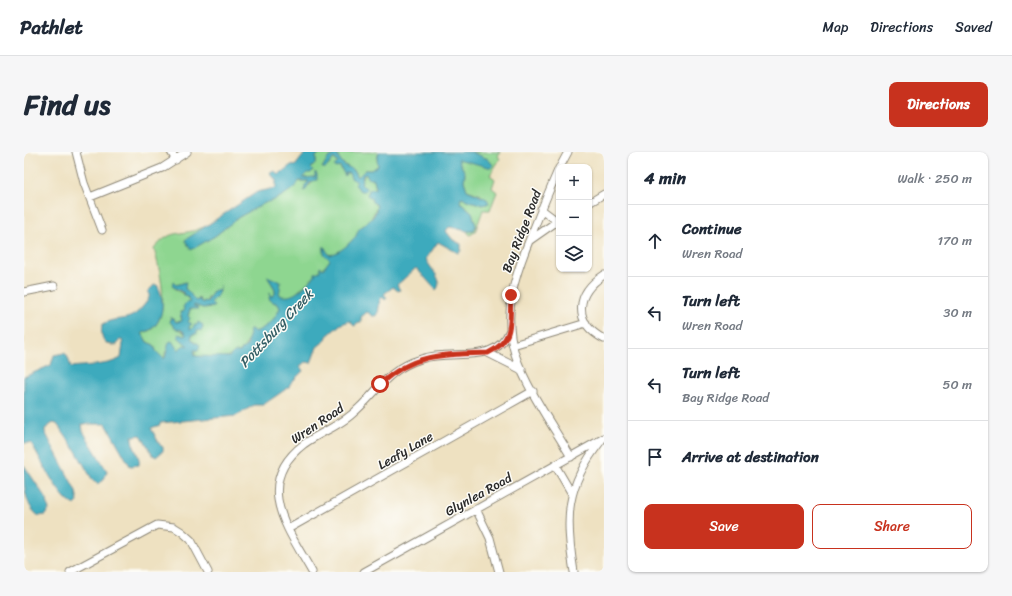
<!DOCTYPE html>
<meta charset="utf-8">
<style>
:root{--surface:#fff;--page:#f6f6f7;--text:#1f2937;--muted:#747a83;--line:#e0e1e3;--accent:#c8321e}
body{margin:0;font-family:Sriracha,sans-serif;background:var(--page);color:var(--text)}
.controls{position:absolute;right:12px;top:12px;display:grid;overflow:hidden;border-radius:8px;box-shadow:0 1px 3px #0004}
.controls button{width:36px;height:36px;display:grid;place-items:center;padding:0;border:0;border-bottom:1px solid var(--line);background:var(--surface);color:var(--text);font:20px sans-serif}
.stop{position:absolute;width:12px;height:12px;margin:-9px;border:3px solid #c8321e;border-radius:50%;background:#fff}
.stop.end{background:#c8321e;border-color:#fff;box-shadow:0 1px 4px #0008}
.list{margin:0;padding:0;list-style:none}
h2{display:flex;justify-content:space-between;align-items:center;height:52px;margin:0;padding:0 16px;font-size:17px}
h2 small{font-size:13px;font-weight:400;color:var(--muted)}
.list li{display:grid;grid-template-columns:26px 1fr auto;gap:12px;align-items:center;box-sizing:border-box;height:72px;padding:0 16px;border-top:1px solid var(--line)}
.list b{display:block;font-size:15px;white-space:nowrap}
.list p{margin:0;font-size:13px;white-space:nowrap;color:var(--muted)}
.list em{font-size:13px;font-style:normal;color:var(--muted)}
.actions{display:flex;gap:8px;padding:12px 16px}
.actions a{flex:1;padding:9px 0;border:1px solid var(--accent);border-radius:8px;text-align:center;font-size:14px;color:var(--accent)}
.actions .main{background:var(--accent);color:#fff}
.icon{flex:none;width:22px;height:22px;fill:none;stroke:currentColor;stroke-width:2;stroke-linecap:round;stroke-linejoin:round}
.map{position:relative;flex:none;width:580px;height:420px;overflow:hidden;border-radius:8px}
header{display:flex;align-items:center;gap:24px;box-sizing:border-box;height:56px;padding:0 20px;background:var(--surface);border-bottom:1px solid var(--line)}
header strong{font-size:19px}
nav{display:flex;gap:22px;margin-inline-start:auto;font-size:14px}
.intro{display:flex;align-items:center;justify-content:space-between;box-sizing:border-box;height:96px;padding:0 24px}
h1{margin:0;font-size:28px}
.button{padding:10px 18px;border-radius:8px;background:var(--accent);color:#fff;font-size:14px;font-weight:700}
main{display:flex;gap:24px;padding:0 24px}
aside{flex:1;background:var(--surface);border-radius:8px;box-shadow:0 1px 3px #0004}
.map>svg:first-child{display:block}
</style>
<header>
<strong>Pathlet</strong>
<nav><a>Map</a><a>Directions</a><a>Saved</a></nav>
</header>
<div class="intro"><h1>Find us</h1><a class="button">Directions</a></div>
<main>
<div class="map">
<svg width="580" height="420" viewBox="0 0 580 420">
<rect width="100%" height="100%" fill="#fdfcf7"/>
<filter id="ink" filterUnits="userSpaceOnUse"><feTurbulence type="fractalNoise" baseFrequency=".025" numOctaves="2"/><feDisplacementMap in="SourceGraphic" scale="8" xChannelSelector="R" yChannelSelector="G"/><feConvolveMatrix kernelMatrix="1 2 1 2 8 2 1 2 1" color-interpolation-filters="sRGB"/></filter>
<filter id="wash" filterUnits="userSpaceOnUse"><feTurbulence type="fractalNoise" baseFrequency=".012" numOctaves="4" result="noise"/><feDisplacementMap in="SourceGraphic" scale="16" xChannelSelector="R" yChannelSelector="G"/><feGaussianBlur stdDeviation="0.9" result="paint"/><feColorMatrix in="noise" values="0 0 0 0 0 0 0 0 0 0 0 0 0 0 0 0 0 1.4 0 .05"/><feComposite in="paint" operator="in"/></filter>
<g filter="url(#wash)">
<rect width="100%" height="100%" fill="#eee1c1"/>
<path fill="#8ed690" stroke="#5c805e" d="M 296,0 L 311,0 L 309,4 L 304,6 L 299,15 L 305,13 L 310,6 L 320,21 L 325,21 L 333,30 L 332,34 L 334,36 L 341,22 L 350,27 L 352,36 L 347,46 L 353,55 L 346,69 L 336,76 L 333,83 L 316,101 L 305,103 L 299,96 L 306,108 L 303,113 L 269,144 L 261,146 L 255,143 L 255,136 L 252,129 L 244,126 L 251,137 L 251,142 L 248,145 L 245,142 L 249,150 L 254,152 L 256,156 C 251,168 243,175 231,180 L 227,177 L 225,180 L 226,182 C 221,208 193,208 171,204 L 171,191 L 167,186 L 176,172 L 166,179 L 164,165 L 166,157 L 170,155 L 170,153 L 179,156 L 189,155 L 187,150 L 196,138 L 195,137 L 183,147 L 183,150 L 179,151 L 175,146 L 172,149 C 166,145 160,138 160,130 L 156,133 L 152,133 L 151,137 L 163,144 L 166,151 L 158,161 L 156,160 L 158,170 L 151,169 L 148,171 C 152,177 157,177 162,183 L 157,184 L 166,193 L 154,198 L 144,197 L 141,201 L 141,206 L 139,206 L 132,199 L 130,193 L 123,190 L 118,181 C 151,176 136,118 130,97 C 147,77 151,84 172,78 C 178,76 184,73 190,71 L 162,88 L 167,97 L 191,84 L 215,65 L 243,49 C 253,50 269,36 275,29 L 284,29 L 283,34 L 286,33 L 291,25 L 277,27 L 292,11 L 292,5 Z
M 316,0 L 355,0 L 353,7 L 354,14 L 347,18 L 341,18 L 334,25 L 331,19 L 319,12 L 313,3 Z
M 447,0 L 476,0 L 474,4 L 476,7 L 466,23 L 471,27 L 468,36 L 473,40 L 466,58 L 459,58 L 451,80 L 446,83 L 443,80 L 449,79 L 452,74 L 448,60 L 436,50 L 437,46 L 459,53 L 465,51 L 457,43 L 443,38 L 440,29 L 441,21 L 434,7 L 464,7 Z"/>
<path fill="#3eaabd" stroke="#346a74" d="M 282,0 L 296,0 L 292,5 L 292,11 L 287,16 L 289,18 L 287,21 L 283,21 L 278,26 L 291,25 L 291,20 L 293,22 L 293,28 C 288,28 283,33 282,38 L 280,39 L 281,33 L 285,29 L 275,29 C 273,36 250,50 243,50 L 215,65 L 191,84 L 167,98 L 161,88 L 233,40 L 252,36 L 252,28 L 246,21 L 251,19 L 254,23 L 267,13 L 271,14 Z
M 311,0 L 316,0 L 313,3 L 319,12 L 331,19 L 334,25 L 341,18 L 347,18 L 354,14 L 353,7 L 355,0 L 447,0 L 464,7 L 469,13 L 468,16 L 434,7 L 441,21 L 440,29 L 443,38 L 463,47 L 465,51 L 459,53 L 437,46 L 436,50 L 448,60 L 452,74 L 449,79 C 441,80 434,76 425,75 L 422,79 L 429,88 L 437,92 L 437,99 L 434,101 L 414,90 L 402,107 C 406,117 421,128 412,138 L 392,116 L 373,133 L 376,138 L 374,139 L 369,135 L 360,142 L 363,146 L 361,148 L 358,145 C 353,150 357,158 352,164 L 349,164 L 343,160 L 337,165 L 337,170 L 330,174 L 326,169 L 317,172 L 303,184 L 302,188 L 293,195 L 287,211 L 282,210 L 276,214 L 279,219 L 266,232 L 265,235 L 239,253 L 230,253 L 212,264 L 136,271 L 136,273 L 127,276 L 136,293 L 139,295 L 139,299 L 132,305 L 129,303 L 117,283 L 108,284 C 107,295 117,303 115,313 L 106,314 L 82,272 L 58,272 L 59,279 L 83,319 L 80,328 L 74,332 L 69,329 L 52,299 L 33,272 L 29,271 L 21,277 L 21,280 L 52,339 L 54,350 L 51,353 C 36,349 16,305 7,291 L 0,291 L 0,225 L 27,213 L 30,203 L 40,201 L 43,203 L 47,215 C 63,213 84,214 97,206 L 99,192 L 98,188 L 95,188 L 93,193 C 80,194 76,186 78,173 C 93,162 104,174 120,153 C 124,148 127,145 124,139 L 130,133 L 133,133 C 143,149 139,177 118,181 L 123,190 L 130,193 L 132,199 L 139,206 L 141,206 L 145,190 L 148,189 L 154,198 L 160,193 L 164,194 L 155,186 L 154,182 L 161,184 L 162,182 L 158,178 L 152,177 L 146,170 L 147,165 L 152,170 L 158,169 L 156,160 L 158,160 L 160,157 L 159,155 L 162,151 L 166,150 L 163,144 L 160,143 L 160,141 L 148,134 L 149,130 L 152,133 L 162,130 L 161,137 C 167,140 167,145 172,149 L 176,147 L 176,149 L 179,151 L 180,149 L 183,150 L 189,139 L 195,137 L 197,133 L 193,144 L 187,150 L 190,155 L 179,156 L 170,153 L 170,155 L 173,155 L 174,157 L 166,157 L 164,164 L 166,166 L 164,170 L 168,172 L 165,174 L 166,178 L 169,176 L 170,173 L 173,173 L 174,170 L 179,173 L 178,178 L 173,179 L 173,182 L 169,182 L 167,186 L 171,191 L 174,191 L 176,194 L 174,198 L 170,198 L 171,204 L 205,205 L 210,200 L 216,200 L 219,196 L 221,196 L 224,192 L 224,187 L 226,182 L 225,180 L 227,177 L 231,180 C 243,175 251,168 256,156 L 254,152 L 249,150 L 245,147 L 246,141 L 248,145 L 251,142 L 251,137 L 243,124 L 257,130 L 255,143 C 270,149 281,133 291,124 L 291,121 L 296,119 L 296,115 L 299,117 L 306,108 L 300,102 L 300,94 L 305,103 C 316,101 324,93 332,84 C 333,82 334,77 336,76 C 344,70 355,63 352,52 L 348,50 L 347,46 L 343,43 L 345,38 L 352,36 L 350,27 L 345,27 L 342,22 L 339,23 L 337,32 L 343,37 L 341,39 L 336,39 L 331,32 L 333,30 L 327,26 L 325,21 L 321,21 L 321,24 L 316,14 L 311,16 L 310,14 L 314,11 L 310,6 L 302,16 L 298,16 L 304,6 L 309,4 Z
M 0,313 L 23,348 L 25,358 L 21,363 L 15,364 C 0,354 0,332 0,313 Z"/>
</g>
<g filter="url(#ink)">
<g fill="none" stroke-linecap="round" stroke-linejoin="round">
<g stroke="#8c8676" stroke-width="9">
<path id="minor" d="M 52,0 L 60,31 L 78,78
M 147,0 L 152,8
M 536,15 L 544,0
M 535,16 C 525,39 516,61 507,84 C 491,123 478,160 491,202 C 502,236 529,274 547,305
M 66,45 L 138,16 L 163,0
M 565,51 L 580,42
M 517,57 L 533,69
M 505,89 L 535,68
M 580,123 C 552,141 548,170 580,187
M 0,140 L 30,134
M 489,193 L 562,171
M 464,201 L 498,218
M 531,313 L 548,342
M 452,357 L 466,386 L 475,420
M 264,377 L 509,239
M 46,420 L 133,373 L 150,375 L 158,380 L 167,388 L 184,420
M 288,420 C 264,377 228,332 280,292 C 295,281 313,275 327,263 C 353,242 361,218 397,207 C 429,196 471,215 486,178
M 340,420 L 580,286
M 550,420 C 541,366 541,334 577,289"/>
</g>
<use href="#minor" stroke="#fff" stroke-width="7"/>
</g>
</g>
<g fill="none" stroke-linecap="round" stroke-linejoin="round" filter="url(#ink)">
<path stroke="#c8321e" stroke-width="5" d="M 356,232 C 390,201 421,202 464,201 C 492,188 485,168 487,143"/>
</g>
<g text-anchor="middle" stroke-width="3" stroke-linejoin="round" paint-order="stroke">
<g font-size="13" fill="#2b2b2b" stroke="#fdfcf7">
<text transform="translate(497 79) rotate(-69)" y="5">Bay Ridge Road</text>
<text transform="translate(293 271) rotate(-34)" y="5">Wren Road</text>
<text transform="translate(381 298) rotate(-30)" y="5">Leafy Lane</text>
<text transform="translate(454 342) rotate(-29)" y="5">Glynlea Road</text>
</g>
<g font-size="14" font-style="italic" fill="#335e65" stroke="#fdfcf7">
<text transform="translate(252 176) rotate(-47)" y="5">Pottsburg Creek</text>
</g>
</g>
</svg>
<div class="controls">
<button>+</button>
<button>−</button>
<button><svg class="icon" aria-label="layers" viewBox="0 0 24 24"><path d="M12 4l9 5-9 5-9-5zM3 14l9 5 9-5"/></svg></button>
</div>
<div class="stop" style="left:356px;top:232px"></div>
<div class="stop end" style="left:487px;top:143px"></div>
</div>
<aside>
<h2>4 min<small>Walk · 250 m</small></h2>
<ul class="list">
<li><svg class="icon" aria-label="ahead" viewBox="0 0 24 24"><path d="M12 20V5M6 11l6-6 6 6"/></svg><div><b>Continue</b><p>Wren Road</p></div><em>170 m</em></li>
<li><svg class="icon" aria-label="left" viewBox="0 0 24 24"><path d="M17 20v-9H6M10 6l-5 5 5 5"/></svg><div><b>Turn left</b><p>Wren Road</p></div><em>30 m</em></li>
<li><svg class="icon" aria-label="left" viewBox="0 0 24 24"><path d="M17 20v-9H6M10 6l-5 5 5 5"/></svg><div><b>Turn left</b><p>Bay Ridge Road</p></div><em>50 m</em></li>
<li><svg class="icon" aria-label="arrive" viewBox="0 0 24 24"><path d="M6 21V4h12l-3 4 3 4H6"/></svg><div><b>Arrive at destination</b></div></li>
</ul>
<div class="actions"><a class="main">Save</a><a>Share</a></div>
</aside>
</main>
